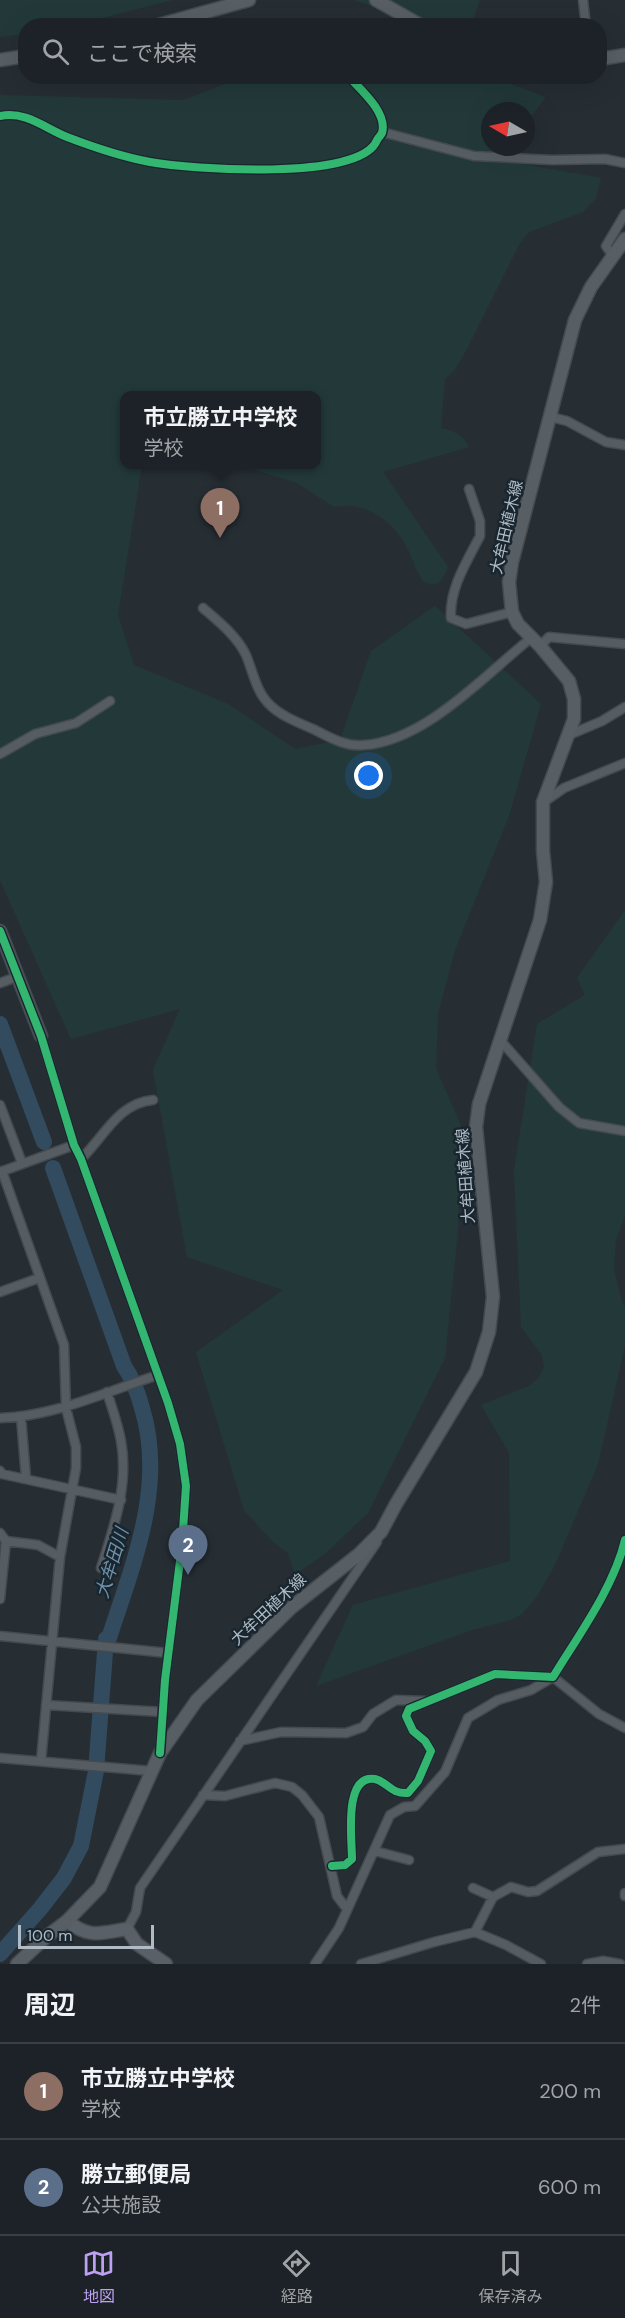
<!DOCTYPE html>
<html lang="ja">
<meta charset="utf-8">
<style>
:root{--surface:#1c2227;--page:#252a2f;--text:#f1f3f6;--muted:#a0a4a7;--line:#3a3f44;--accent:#bca0f2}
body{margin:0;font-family:"DM Sans","Noto Sans JP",sans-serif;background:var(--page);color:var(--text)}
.compass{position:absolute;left:481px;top:102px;width:54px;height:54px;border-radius:50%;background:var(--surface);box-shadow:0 6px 24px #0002;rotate:279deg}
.scale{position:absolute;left:18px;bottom:15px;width:136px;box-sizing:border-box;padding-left:6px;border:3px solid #afbcc6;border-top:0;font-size:16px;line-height:21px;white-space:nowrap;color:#afbcc6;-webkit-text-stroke:4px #19262f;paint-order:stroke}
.you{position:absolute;left:369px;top:776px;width:21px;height:21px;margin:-15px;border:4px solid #fff;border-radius:50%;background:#1a73e8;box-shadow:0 0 0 9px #1a73e833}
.badge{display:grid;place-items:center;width:39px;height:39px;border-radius:50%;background:var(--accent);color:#fff;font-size:20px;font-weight:700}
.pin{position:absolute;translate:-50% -50px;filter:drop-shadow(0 2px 3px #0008)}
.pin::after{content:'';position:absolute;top:32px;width:21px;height:18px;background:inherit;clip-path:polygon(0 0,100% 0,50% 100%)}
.popup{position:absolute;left:120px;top:391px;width:201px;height:78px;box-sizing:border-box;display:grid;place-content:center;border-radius:12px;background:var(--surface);filter:drop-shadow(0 2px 4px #0005);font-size:20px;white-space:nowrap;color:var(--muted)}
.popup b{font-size:22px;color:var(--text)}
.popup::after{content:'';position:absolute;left:50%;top:100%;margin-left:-12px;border:12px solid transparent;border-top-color:var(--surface)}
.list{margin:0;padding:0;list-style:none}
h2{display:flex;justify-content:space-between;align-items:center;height:78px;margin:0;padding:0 24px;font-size:26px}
h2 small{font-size:20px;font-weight:400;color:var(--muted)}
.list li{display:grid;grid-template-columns:39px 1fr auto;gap:18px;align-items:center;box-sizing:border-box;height:96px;padding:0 24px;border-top:2px solid var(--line)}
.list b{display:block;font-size:22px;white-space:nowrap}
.list p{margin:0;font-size:20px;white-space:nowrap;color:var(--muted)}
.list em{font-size:20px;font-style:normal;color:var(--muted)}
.icon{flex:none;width:33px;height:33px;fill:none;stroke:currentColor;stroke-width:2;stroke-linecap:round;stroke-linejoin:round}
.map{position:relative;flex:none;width:625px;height:1964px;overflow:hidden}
.search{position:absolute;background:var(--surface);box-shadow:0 6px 24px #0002;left:18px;right:18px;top:18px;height:66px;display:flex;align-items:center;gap:15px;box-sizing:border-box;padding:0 21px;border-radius:24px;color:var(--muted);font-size:22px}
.sheet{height:270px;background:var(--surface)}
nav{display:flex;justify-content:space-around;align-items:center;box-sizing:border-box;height:84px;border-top:2px solid var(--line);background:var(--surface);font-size:16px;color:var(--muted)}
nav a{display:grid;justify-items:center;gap:3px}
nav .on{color:var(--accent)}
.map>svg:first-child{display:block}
</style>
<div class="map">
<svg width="625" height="1964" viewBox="0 0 625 1964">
<rect width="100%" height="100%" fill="#262e34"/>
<path fill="#233939" d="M 0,0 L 173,0 L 75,25 L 26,26 L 25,34 L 0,37 Z
M 354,0 L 480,0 L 474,17 L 466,23 L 455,23 L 404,17 Z
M 244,77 L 493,77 L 546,97 L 526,123 L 526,111 L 490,111 L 490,147 L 507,147 L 498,160 L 601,178 L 596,198 L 583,212 L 529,232 L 519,245 L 466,351 L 454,371 L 445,379 L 441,428 C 455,431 463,435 469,447 L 383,472 L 448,567 C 443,580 437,590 423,581 C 414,568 411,551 402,539 C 386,516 362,501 334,507 L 297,483 L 239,465 L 316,464 L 316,396 L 124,396 L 124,464 L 142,465 L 118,615 L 134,665 L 228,704 L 295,749 L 340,740 L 371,651 L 435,606 L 541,704 L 509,816 L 455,950 L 438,1013 L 436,1068 L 461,1126 L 458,1231 L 445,1358 L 368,1513 L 326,1553 L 295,1575 L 288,1553 L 273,1542 L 244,1510 L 196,1352 L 283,1290 L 187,1257 L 153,1070 L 180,1009 L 71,1039 L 0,880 L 0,95 L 183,100 Z
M 625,910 L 625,1216 L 616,1240 L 614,1268 L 620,1295 L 625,1307 L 625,1346 L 598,1464 L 554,1567 L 536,1598 L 522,1614 L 511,1620 L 472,1630 L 316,1686 L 353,1605 L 510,1561 L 509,1453 L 481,1405 L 529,1386 L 539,1378 L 544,1367 L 542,1355 L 521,1327 L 514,1170 L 537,1024 L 585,995 L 577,978 Z"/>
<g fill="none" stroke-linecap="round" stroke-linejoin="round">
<path stroke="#324b5e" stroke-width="16" d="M 0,1024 L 44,1142
M 0,1954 L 40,1909 L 64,1878 L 81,1846 L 96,1771 L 106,1639 L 109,1638 C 133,1564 166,1486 142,1408 C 138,1393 133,1379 124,1366 L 53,1168"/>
<g stroke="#444a4f" stroke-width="11">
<path id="street" d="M 583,0 L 586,26
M 0,116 C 27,111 44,128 67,137 C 93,147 123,157 150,162 C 189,169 361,182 377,140 C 379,137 381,135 382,133 C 388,113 361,90 349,77
M 382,132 L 474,156 L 552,160 L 605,159 L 625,163
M 613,256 L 606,246 L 625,214
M 551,417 L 567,421 L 606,442 L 625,445
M 469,489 L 480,521 L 480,536 C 467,561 449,589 451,618 L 466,624 L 512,612
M 203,608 C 218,621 237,636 246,655 C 253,672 256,691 269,704 C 279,715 299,723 313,729 C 329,737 345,747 364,745 C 425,741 485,675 531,638
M 540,646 L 549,637 L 625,644
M 569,735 L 602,721 L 625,707
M 0,754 L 35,734 L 76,723 L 110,701
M 544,802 L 564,788 L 625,763
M 0,983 L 19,976
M 41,1036 L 74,1145 L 81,1159 L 168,1403 L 180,1444 L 186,1486 L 182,1545 L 165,1680 L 160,1752
M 501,1041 L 559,1107 L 579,1123 L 625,1131
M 0,1105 L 22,1163
M 81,1159 C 104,1137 118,1103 153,1100
M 2,1171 L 64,1345 L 66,1408 L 76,1447 L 76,1468 L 60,1557 L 41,1761
M 0,1172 L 74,1145
M 0,1292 L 39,1278
M 21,1417 L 26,1478
M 0,1418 C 56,1416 105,1392 158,1375
M 0,1471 L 2,1474 L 121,1500
M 0,1533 L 6,1541 L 0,1599
M 6,1541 L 38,1545 L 60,1557
M 101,1568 C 114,1527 129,1484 121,1441 C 118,1424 112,1408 107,1392
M 0,1636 L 168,1653
M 46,1705 L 163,1712
M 240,1741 L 281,1732 L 346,1733 L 363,1727 L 373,1714 L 396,1700 L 425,1701
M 0,1758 L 151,1771
M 203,1795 L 225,1796 L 275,1783 L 292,1787 L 302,1795 L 319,1817 L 337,1896 L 347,1909
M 375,1851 L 409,1860
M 332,1866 L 345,1865 L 352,1859 C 352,1840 343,1774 375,1779 C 388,1782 390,1794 408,1793 L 418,1781 L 431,1751 L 425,1741 L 413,1731 L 406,1716 L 409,1709 L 495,1674 L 553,1677 C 578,1636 614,1587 625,1540
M 473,1888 L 493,1897
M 625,1893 L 625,1896
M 127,1929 L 136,1912 L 140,1888 L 377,1542
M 475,1932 L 493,1897 L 511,1887 L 528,1892 L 537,1891 L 598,1852 L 625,1849
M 315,1964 L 339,1928 L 390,1815 L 404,1807 L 415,1806 L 445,1772 L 468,1718 L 498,1700 L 531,1690 L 553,1677 L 599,1714 L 625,1728
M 361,1964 L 434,1942 L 475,1932 L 506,1945 L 541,1964
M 587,1964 L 603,1961 L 620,1964"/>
</g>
<g stroke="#444a4f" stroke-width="15">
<path id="secondary" d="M 0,931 L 41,1036
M 67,1921 C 90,1939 100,1933 127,1929 L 137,1944 L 166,1964"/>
</g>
<g stroke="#434b51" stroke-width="15">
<path id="primary" d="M 376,0 L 422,26
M 155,26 L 249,0
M 600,59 L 625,55
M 0,60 L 26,56
M 17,1964 L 46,1937 L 67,1921 L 100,1887 L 160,1753 L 197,1700 L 292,1607 L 358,1555 L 381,1532 L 396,1504 L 476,1372 L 489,1332 L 493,1297 L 476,1127 L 479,1104 L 540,920 L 546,882 L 543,851 L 543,802 L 574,719 L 574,699 L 569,681 L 540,646 L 518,624 L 512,612 L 509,582 L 512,562 L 575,320 L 591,287 L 625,239"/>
</g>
<use href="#street" stroke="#565d62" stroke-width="8"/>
<use href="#secondary" stroke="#5a6067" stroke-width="12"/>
<use href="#primary" stroke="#585f64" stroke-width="12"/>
<g stroke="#19262f" stroke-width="11">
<path id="cycleway" d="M 0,116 C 27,111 44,128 67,137 C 93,147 123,157 150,162 C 189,169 361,182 377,140 C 379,137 381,135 382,133 C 388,113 361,90 349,77
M 0,931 L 41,1036 L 74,1145 L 81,1159 L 168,1403 L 180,1444 L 186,1486 L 182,1545 L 165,1680 L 160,1753
M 332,1866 L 345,1865 L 352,1859 C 352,1840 343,1774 375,1779 C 388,1782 390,1794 408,1793 L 418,1781 L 431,1751 L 425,1741 L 413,1731 L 406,1716 L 409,1709 L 495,1674 L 553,1677 C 578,1636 614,1587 625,1540"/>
</g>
<use href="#cycleway" stroke="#33b770" stroke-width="8"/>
</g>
<g text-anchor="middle" stroke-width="5" stroke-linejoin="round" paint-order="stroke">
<g font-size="16" fill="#afbcc6" stroke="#19262f">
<text transform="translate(506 527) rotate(-77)" y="6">大牟田植木線</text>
<text transform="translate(465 1176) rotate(-94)" y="6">大牟田植木線</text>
<text transform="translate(268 1609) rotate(-43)" y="6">大牟田植木線</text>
</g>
<g font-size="18" font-style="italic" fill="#6e92ab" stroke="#19262f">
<text transform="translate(112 1563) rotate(-73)" y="6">大牟田川</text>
</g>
</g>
</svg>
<svg class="compass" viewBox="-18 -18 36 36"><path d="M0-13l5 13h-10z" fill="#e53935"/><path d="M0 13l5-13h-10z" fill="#a0a4a7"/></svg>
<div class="scale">100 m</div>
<div class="you"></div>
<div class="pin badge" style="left:220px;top:538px;background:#8d6e63">1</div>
<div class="popup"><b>市立勝立中学校</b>学校</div>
<div class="pin badge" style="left:188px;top:1575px;background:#5c6f8a">2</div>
<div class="search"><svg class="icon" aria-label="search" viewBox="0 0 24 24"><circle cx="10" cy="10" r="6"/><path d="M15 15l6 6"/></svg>ここで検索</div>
</div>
<section class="sheet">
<h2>周辺<small>2件</small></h2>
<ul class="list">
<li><span class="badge" style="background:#8d6e63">1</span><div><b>市立勝立中学校</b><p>学校</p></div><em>200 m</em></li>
<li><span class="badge" style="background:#5c6f8a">2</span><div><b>勝立郵便局</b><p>公共施設</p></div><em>600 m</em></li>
</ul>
</section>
<nav>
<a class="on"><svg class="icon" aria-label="map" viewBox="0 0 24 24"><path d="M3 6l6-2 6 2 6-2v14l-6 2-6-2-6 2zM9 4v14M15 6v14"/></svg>地図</a>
<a><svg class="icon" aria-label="directions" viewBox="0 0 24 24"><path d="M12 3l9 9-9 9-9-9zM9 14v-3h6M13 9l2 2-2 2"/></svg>経路</a>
<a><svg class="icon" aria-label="saved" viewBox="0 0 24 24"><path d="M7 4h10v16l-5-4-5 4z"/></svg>保存済み</a>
</nav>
